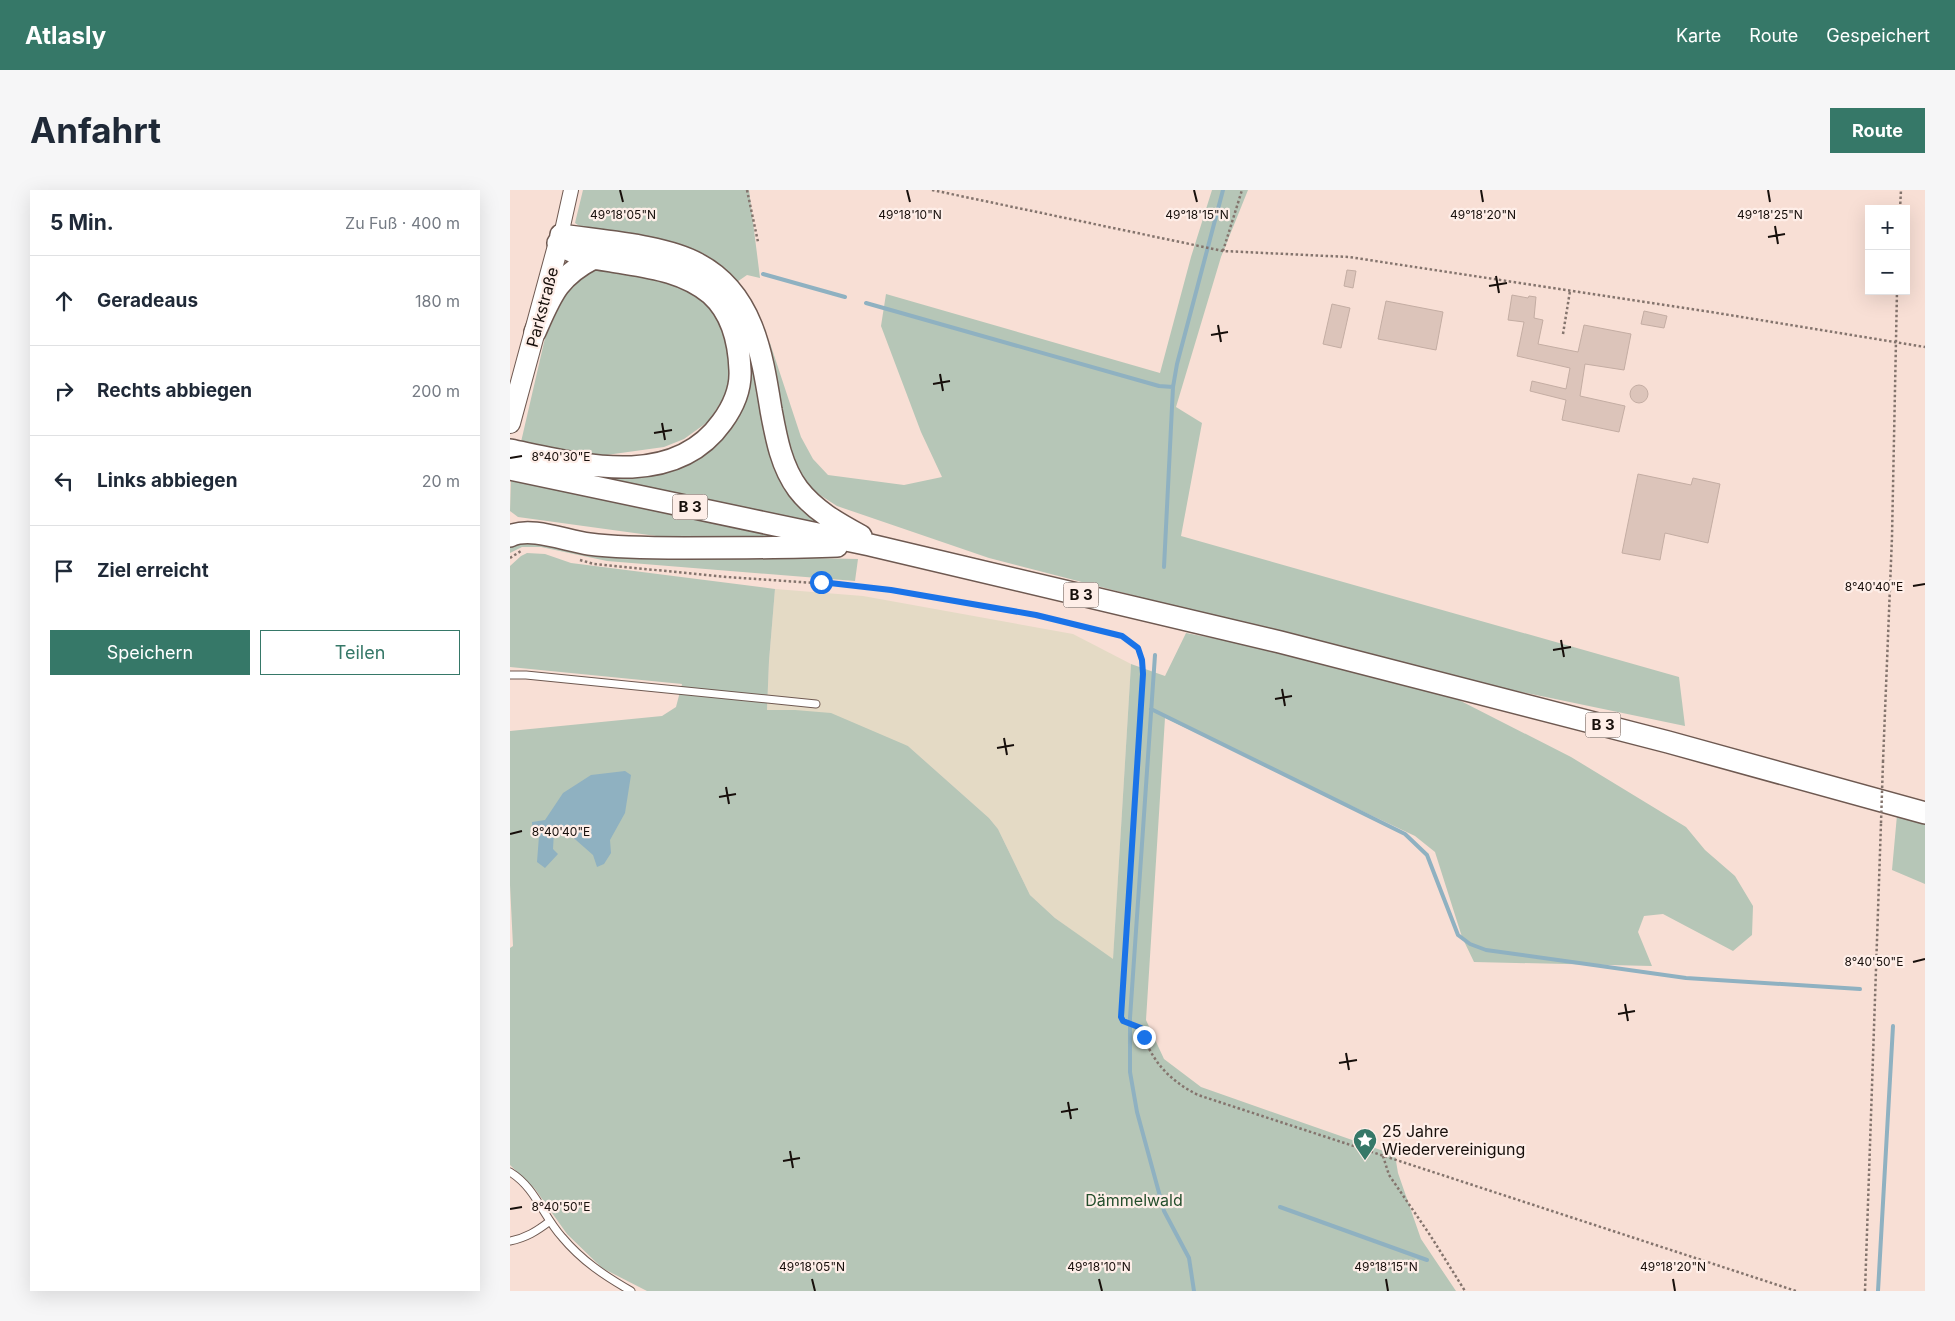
<!DOCTYPE html>
<html lang="de">
<meta charset="utf-8">
<style>
:root{--surface:#fff;--page:#f6f6f7;--text:#1f2937;--muted:#747a83;--line:#e0e1e3;--accent:#367868}
body{margin:0;font-family:Inter,sans-serif;background:var(--page);color:var(--text)}
.controls{position:absolute;right:15px;top:15px;display:grid;overflow:hidden;border-radius:0px;box-shadow:0 5px 20px #0002}
.controls button{width:45px;height:45px;display:grid;place-items:center;padding:0;border:0;border-bottom:1px solid var(--line);background:var(--surface);color:var(--text);font:25px sans-serif}
.stop{position:absolute;width:15px;height:15px;margin:-11px;border:4px solid #1a73e8;border-radius:50%;background:#fff}
.stop.end{background:#1a73e8;border-color:#fff;box-shadow:0 1px 5px #0008}
.list{margin:0;padding:0;list-style:none}
h2{display:flex;justify-content:space-between;align-items:center;height:65px;margin:0;padding:0 20px;font-size:21px}
h2 small{font-size:16px;font-weight:400;color:var(--muted)}
.list li{display:grid;grid-template-columns:32px 1fr auto;gap:15px;align-items:center;box-sizing:border-box;height:90px;padding:0 20px;border-top:1px solid var(--line)}
.list b{display:block;font-size:19px;white-space:nowrap}
.list em{font-size:16px;font-style:normal;color:var(--muted)}
.actions{display:flex;gap:10px;padding:15px 20px}
.actions a{flex:1;padding:11px 0;border:1px solid var(--accent);border-radius:0px;text-align:center;font-size:18px;color:var(--accent)}
.actions .main{background:var(--accent);color:#fff}
.icon{flex:none;width:28px;height:28px;fill:none;stroke:currentColor;stroke-width:2;stroke-linecap:round;stroke-linejoin:round}
.map{position:relative;flex:none;width:1415px;height:1101px;overflow:hidden;border-radius:0px}
header{display:flex;align-items:center;gap:30px;box-sizing:border-box;height:70px;padding:0 25px;background:var(--accent);color:#fff}
header strong{font-size:24px}
nav{display:flex;gap:28px;margin-inline-start:auto;font-size:18px}
.intro{display:flex;align-items:center;justify-content:space-between;box-sizing:border-box;height:120px;padding:0 30px}
h1{margin:0;font-size:35px}
.button{padding:12px 22px;border-radius:0px;background:var(--accent);color:#fff;font-size:18px;font-weight:700}
main{display:flex;gap:30px;padding:0 30px}
aside{flex:1;background:var(--surface);border-radius:0px;box-shadow:0 5px 20px #0002}
.map>svg:first-child{display:block}
</style>
<header>
<strong>Atlasly</strong>
<nav><a>Karte</a><a>Route</a><a>Gespeichert</a></nav>
</header>
<div class="intro"><h1>Anfahrt</h1><a class="button">Route</a></div>
<main>
<aside>
<h2>5 Min.<small>Zu Fuß · 400 m</small></h2>
<ul class="list">
<li><svg class="icon" aria-label="ahead" viewBox="0 0 24 24"><path d="M12 20V5M6 11l6-6 6 6"/></svg><div><b>Geradeaus</b></div><em>180 m</em></li>
<li><svg class="icon" aria-label="right" viewBox="0 0 24 24"><path d="M7 20v-9h11M14 6l5 5-5 5"/></svg><div><b>Rechts abbiegen</b></div><em>200 m</em></li>
<li><svg class="icon" aria-label="left" viewBox="0 0 24 24"><path d="M17 20v-9H6M10 6l-5 5 5 5"/></svg><div><b>Links abbiegen</b></div><em>20 m</em></li>
<li><svg class="icon" aria-label="arrive" viewBox="0 0 24 24"><path d="M6 21V4h12l-3 4 3 4H6"/></svg><div><b>Ziel erreicht</b></div></li>
</ul>
<div class="actions"><a class="main">Speichern</a><a>Teilen</a></div>
</aside>
<div class="map">
<svg width="1415" height="1101" viewBox="0 0 1415 1101">
<rect width="100%" height="100%" fill="#f8dfd5"/>
<path fill="#e4dac5" d="M 265,399 L 353,406 L 563,444 L 621,474 L 603,770 L 545,728 L 520,705 L 488,639 L 479,628 L 398,556 L 257,520 L 259,471 Z"/>
<path fill="#b6c6b7" d="M 73,0 L 239,0 L 250,88 L 237,85 L 224,94 L 80,43 L 65,33 Z
M 702,0 L 738,0 L 711,67 L 666,217 L 692,233 L 671,346 L 1169,487 L 1175,536 L 939,487 L 479,368 L 327,316 L 299,298 L 279,261 L 255,165 L 260,153 L 291,247 L 303,269 L 318,285 L 394,295 L 432,287 L 411,242 L 371,136 L 376,104 L 650,183 L 681,67 Z
M 89,75 L 150,85 L 195,111 L 206,125 L 217,148 L 220,185 L 217,202 L 199,231 L 174,249 L 154,257 L 89,266 L 72,267 L 11,252 L 35,148 L 61,91 Z
M 237,151 L 255,226 L 325,339 L 76,284 L 197,260 Z
M 1,289 L 276,346 L 251,352 L 190,352 L 8,327 L 0,321 Z
M 12,348 L 144,365 L 348,369 L 345,391 L 97,371 L 31,357 L 12,357 L 0,363 L 0,354 Z
M 17,363 L 35,364 L 61,373 L 265,399 L 259,471 L 257,520 L 285,520 L 321,523 L 398,556 L 479,628 L 488,639 L 520,705 L 545,728 L 603,769 L 621,474 L 655,486 L 676,443 L 760,459 L 941,506 L 1061,567 L 1176,637 L 1195,660 L 1225,686 L 1243,716 L 1242,745 L 1223,761 L 1153,724 L 1134,726 L 1128,742 L 1142,776 L 964,772 L 952,747 L 925,662 L 905,646 L 655,528 L 636,830 L 654,869 L 691,897 L 885,965 L 888,983 L 911,1049 L 946,1101 L 137,1101 L 92,1078 L 57,1044 L 25,999 L 0,975 L 0,758 L 3,756 L 0,695 L 0,541 L 152,526 L 166,517 L 172,494 L 0,477 L 0,376 L 11,366 Z
M 1387,625 L 1415,633 L 1415,694 L 1382,680 Z"/>
<path fill="#8fb1c1" d="M 115,581 L 121,585 L 115,623 L 100,650 L 101,663 L 94,674 L 87,677 L 83,665 L 50,636 L 44,642 L 43,659 L 48,664 L 35,678 L 27,672 L 29,646 L 23,646 L 22,632 L 35,630 L 53,603 L 81,585 Z"/>
<g fill="none" stroke-linecap="round" stroke-linejoin="round">
<path stroke="#8fb1c1" stroke-width="4" d="M 253,84 L 335,107
M 356,113 L 649,196 L 663,197
M 654,377 L 663,197 L 667,174 L 713,0
M 645,465 L 620,828 L 620,882 L 627,922 L 654,1021 L 679,1068 L 684,1101
M 641,519 L 895,644 L 917,665 L 948,745 L 960,754 L 976,760 L 1176,788 L 1350,799
M 770,1017 L 917,1070
M 1368,1101 L 1383,836"/>
</g>
<path fill="#dcc4ba" stroke="#c4ada3" d="M 837,80 L 846,81 L 843,98 L 834,96 Z
M 1002,105 L 1018,108 L 1019,106 L 1026,107 L 1024,128 L 1033,130 L 1028,154 L 1068,162 L 1074,135 L 1121,144 L 1114,180 L 1075,174 L 1070,206 L 1115,216 L 1109,242 L 1052,230 L 1056,210 L 1020,201 L 1022,191 L 1056,199 L 1060,178 L 1007,166 L 1014,132 L 998,130 Z
M 876,111 L 933,122 L 926,160 L 868,149 Z
M 822,114 L 840,118 L 831,158 L 813,154 Z
M 1134,121 L 1157,126 L 1154,138 L 1131,134 Z
M1120 204a9 9 0 1 1 18 0a9 9 0 1 1-18 0Z
M 1128,284 L 1181,295 L 1183,288 L 1210,294 L 1198,353 L 1155,343 L 1150,370 L 1112,363 Z"/>
<g fill="none" stroke-linecap="round" stroke-linejoin="round">
<g stroke="#6e5951" stroke-width="9">
<path id="lane" d="M 0,485 L 16,485 L 306,514
M 0,982 C 25,997 33,1026 52,1047 C 72,1071 95,1086 121,1101
M 0,1051 C 16,1048 27,1041 40,1031"/>
</g>
<g stroke="#6e5951" stroke-width="16">
<path id="street" d="M 51,45 L 61,0"/>
</g>
<g stroke="#6e5951" stroke-width="22">
<path id="secondary" d="M 0,233 L 51,45"/>
</g>
<g stroke="#6e5951" stroke-width="24">
<path id="primary" d="M 51,45 C 90,51 154,55 188,74 C 243,103 252,164 261,220 C 266,247 271,276 288,299 C 304,320 327,333 351,346
M 25,142 C 41,106 47,87 84,68
M 0,260 C 68,274 163,301 212,232 C 223,217 231,198 230,180 C 229,152 222,123 201,104 C 172,80 136,77 101,71 C 82,68 63,65 48,53
M 0,279 L 360,355 L 770,452 L 1158,552 L 1415,623
M 0,346 C 21,336 56,351 79,354 C 110,358 143,358 174,358 C 225,358 276,358 327,356"/>
</g>
<path stroke="#84746d" stroke-width="2.5" stroke-dasharray="2.5 2.5" stroke-linecap="butt" d="M 237,0 L 248,52
M 422,0 L 713,61 L 839,67 L 1201,122 L 1415,157
M 1390,19 L 1391,0
M 713,61 L 732,0
M 1053,144 L 1060,101
M 0,368 L 11,361
M 70,370 L 84,374 L 217,387 L 334,395 L 381,400 L 526,425 L 612,446 L 628,458 L 632,470 L 633,485 L 611,827 L 613,831 L 631,838 C 640,869 658,890 688,905 L 1286,1101
M 1373,572 L 1382,347 L 1387,101
M 873,966 L 879,985 L 920,1045 L 955,1101
M 1355,1101 L 1371,633"/>
<use href="#lane" stroke="#fff" stroke-width="7"/>
<use href="#street" stroke="#fff" stroke-width="14"/>
<use href="#secondary" stroke="#fff" stroke-width="20"/>
<use href="#primary" stroke="#fff" stroke-width="21"/>
<path stroke="#84746d" stroke-width="2.5" stroke-dasharray="2.5 2.5" stroke-linecap="butt" d="M 1371,633 L 1373,572"/>
</g>
<g fill="none" stroke-linecap="round" stroke-linejoin="round">
<path stroke="#1a73e8" stroke-width="6" d="M 311,392 L 381,400 L 526,425 L 612,446 L 628,458 L 632,470 L 633,484 L 611,827 L 613,831 L 631,838 L 634,847"/>
</g>
<path fill="none" stroke="#170f0b" stroke-width="2" d="M 110,0 L 113,12M 397,0 L 400,12M 684,0 L 687,12M 971,0 L 973,12M 1258,0 L 1260,12M 1265,36 L 1268,54M 1258,47 L 1275,44M 986,86 L 989,103M 979,96 L 997,93M 708,135 L 711,152M 701,145 L 718,142M 430,184 L 433,201M 423,194 L 440,191M 152,233 L 155,250M 144,243 L 162,240M 0,268 L 12,266M 1403,396 L 1415,394M 1051,450 L 1054,467M 1043,460 L 1061,457M 772,499 L 775,516M 765,509 L 782,506M 494,548 L 497,565M 487,558 L 504,555M 216,597 L 219,614M 209,607 L 226,604M 0,644 L 12,641M 1403,772 L 1415,769M 1115,814 L 1118,831M 1108,824 L 1125,821M 836,863 L 839,880M 829,873 L 847,870M 558,912 L 561,929M 551,922 L 568,919M 280,961 L 283,978M 273,971 L 290,968M 0,1019 L 12,1017M 302,1089 L 305,1101M 589,1089 L 592,1101M 876,1089 L 878,1101M 1163,1089 L 1165,1101"/>
<defs>
<g id="sight-pin" transform="scale(1.25)"><path d="M0 17L-7.5 6A9.5 9.5 0 1 1 7.5 6Z" fill="#367868" stroke="#feeee8"/><path d="M0-6L1.8-2.2L6-1.7L2.9 1.2L3.7 5.4L0 3.3L-3.7 5.4L-2.9 1.2L-6-1.7L-1.8-2.2Z" fill="#fff"/></g>
</defs>
<g fill-rule="evenodd">
<use href="#sight-pin" x="855" y="950"/>
</g>
<g text-anchor="middle" stroke-width="4.5" stroke-linejoin="round" paint-order="stroke">
<g fill="#feeee8" stroke="#5c524d" stroke-width="1">
<rect x="162.5" y="304.5" width="35" height="25" rx="4"/>
<rect x="553.5" y="392.5" width="35" height="25" rx="4"/>
<rect x="1075.5" y="522.5" width="35" height="25" rx="4"/>
</g>
<g font-size="15" font-weight="bold" fill="#170f0b">
<text x="180" y="322">B 3</text>
<text x="571" y="410">B 3</text>
<text x="1093" y="540">B 3</text>
</g>
<g font-size="16" fill="#170f0b" stroke="#feeee8">
<text transform="translate(32 117) rotate(-75)" y="6">Parkstraße</text>
</g>
<g font-size="16" fill="#170f0b" stroke="#feeee8" text-anchor="start">
<text x="872" y="947">25 Jahre<tspan x="872" dy="18">Wiedervereinigung</tspan></text>
</g>
<g font-size="16" fill="#244e2c" stroke="#feeee8">
<text x="624" y="1016">Dämmelwald</text>
</g>
</g>
<g font-size="12" text-anchor="middle" fill="#170f0b" stroke="#feeee8" stroke-width="4.5" stroke-linejoin="round" paint-order="stroke">
<text x="113" y="29">49°18'05"N</text>
<text x="400" y="29">49°18'10"N</text>
<text x="687" y="29">49°18'15"N</text>
<text x="973" y="29">49°18'20"N</text>
<text x="1260" y="29">49°18'25"N</text>
<text x="51" y="271">8°40'30"E</text>
<text x="1364" y="401">8°40'40"E</text>
<text x="51" y="646">8°40'40"E</text>
<text x="1364" y="776">8°40'50"E</text>
<text x="51" y="1021">8°40'50"E</text>
<text x="302" y="1081">49°18'05"N</text>
<text x="589" y="1081">49°18'10"N</text>
<text x="876" y="1081">49°18'15"N</text>
<text x="1163" y="1081">49°18'20"N</text>
</g>
</svg>
<div class="controls">
<button>+</button>
<button>−</button>
</div>
<div class="stop" style="left:311px;top:392px"></div>
<div class="stop end" style="left:634px;top:847px"></div>
</div>
</main>
